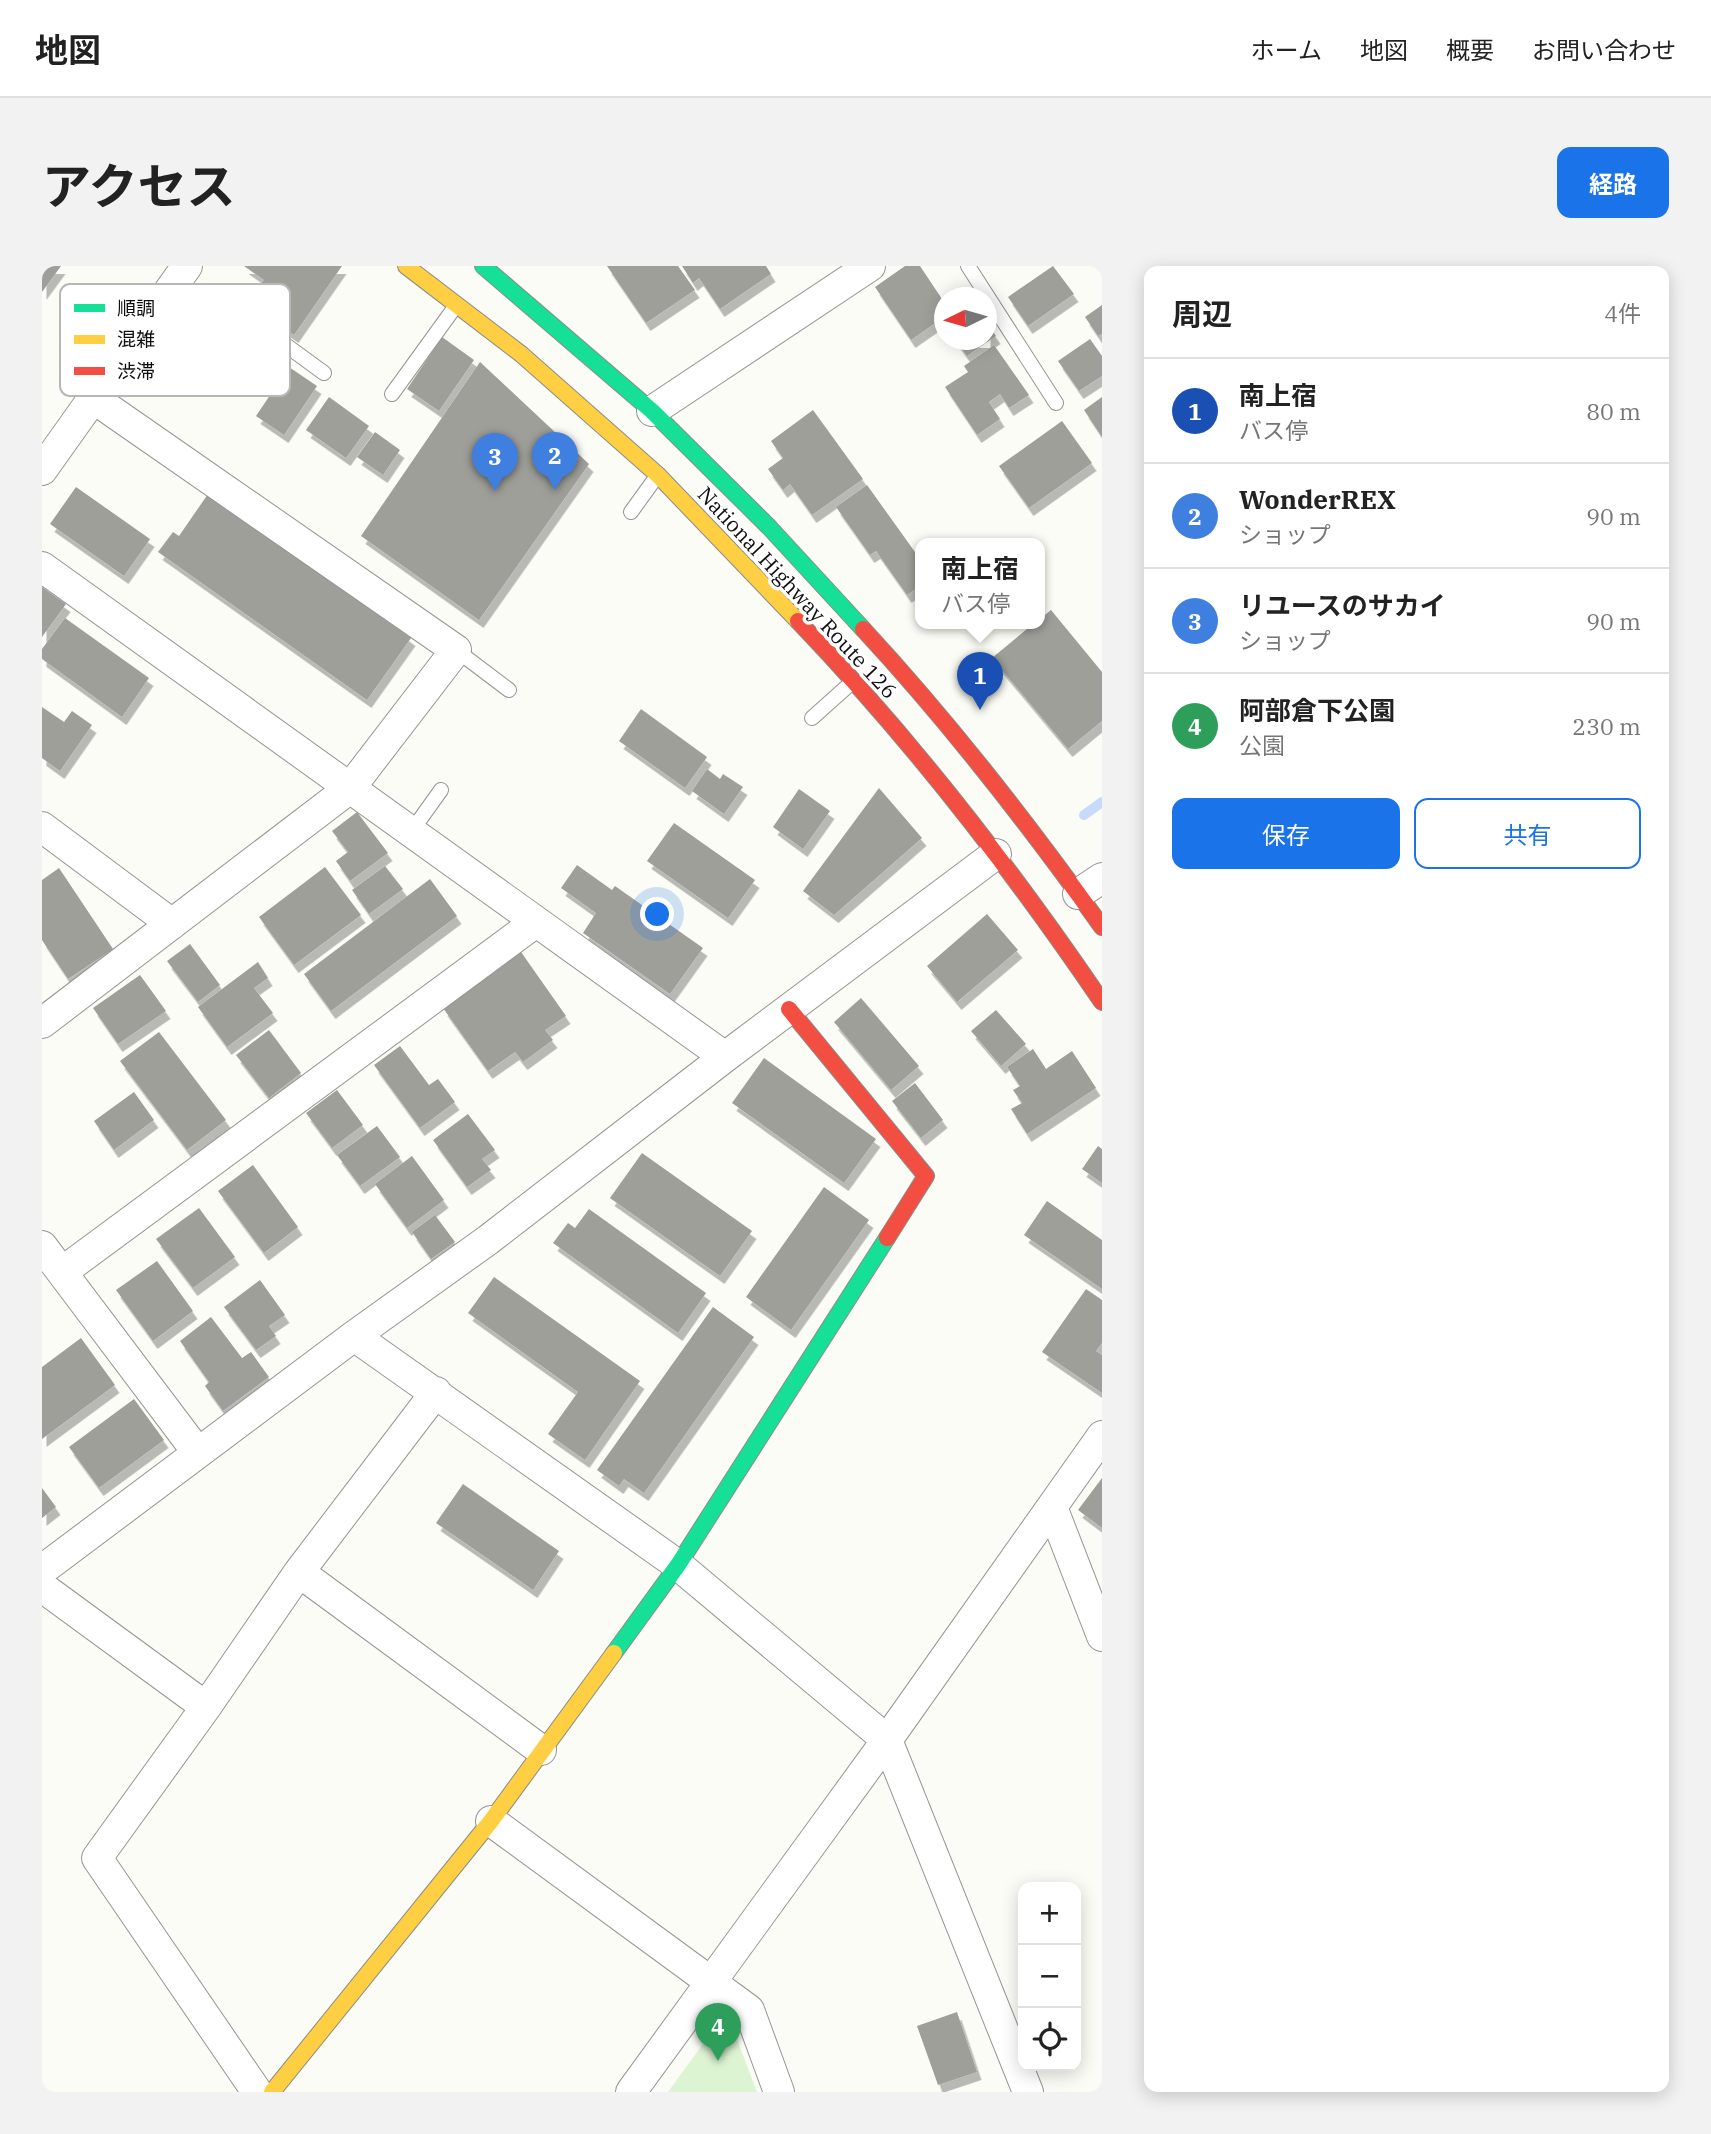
<!DOCTYPE html>
<html lang="ja">
<meta charset="utf-8">
<style>
:root{--surface:#fff;--page:#f2f2f2;--text:#222;--muted:#767676;--line:#e0e0e0;--accent:#1a73e8}
body{margin:0;font-family:"IBM Plex Serif","Noto Sans JP",serif;background:var(--page);color:var(--text)}
.controls{position:absolute;right:21px;bottom:21px;display:grid;overflow:hidden;border-radius:14px;box-shadow:0 4px 18px #0003}
.controls button{width:63px;height:63px;display:grid;place-items:center;padding:0;border:0;border-bottom:2px solid var(--line);background:var(--surface);color:var(--text);font:35px sans-serif}
.compass{position:absolute;left:892px;top:21px;width:63px;height:63px;border-radius:50%;background:var(--surface);box-shadow:0 4px 18px #0003;rotate:265deg}
.you{position:absolute;left:616px;top:649px;width:24px;height:24px;margin:-18px;border:5px solid #fff;border-radius:50%;background:#1a73e8;box-shadow:0 0 0 10px #1a73e833}
.badge{display:grid;place-items:center;width:46px;height:46px;border-radius:50%;background:var(--accent);color:#fff;font-size:23px;font-weight:700}
.pin{position:absolute;translate:-50% -58px;filter:drop-shadow(0 2px 4px #0008)}
.pin::after{content:'';position:absolute;top:37px;width:24px;height:21px;background:inherit;clip-path:polygon(0 0,100% 0,50% 100%)}
.popup{position:absolute;left:873px;top:272px;width:130px;height:91px;box-sizing:border-box;display:grid;place-content:center;border-radius:14px;background:var(--surface);filter:drop-shadow(0 2px 5px #0005);font-size:23px;white-space:nowrap;color:var(--muted)}
.popup b{font-size:26px;color:var(--text)}
.popup::after{content:'';position:absolute;left:50%;top:100%;margin-left:-14px;border:14px solid transparent;border-top-color:var(--surface)}
.list{margin:0;padding:0;list-style:none}
h2{display:flex;justify-content:space-between;align-items:center;height:91px;margin:0;padding:0 28px;font-size:30px}
h2 small{font-size:23px;font-weight:400;color:var(--muted)}
.list li{display:grid;grid-template-columns:46px 1fr auto;gap:21px;align-items:center;box-sizing:border-box;height:105px;padding:0 28px;border-top:2px solid var(--line)}
.list b{display:block;font-size:26px;white-space:nowrap}
.list p{margin:0;font-size:23px;white-space:nowrap;color:var(--muted)}
.list em{font-size:23px;font-style:normal;color:var(--muted)}
.actions{display:flex;gap:14px;padding:21px 28px}
.actions a{flex:1;padding:16px 0;border:2px solid var(--accent);border-radius:14px;text-align:center;font-size:24px;color:var(--accent)}
.actions .main{background:var(--accent);color:#fff}
.icon{flex:none;width:38px;height:38px;fill:none;stroke:currentColor;stroke-width:2;stroke-linecap:round;stroke-linejoin:round}
.map{position:relative;flex:none;width:1060px;height:1826px;overflow:hidden;border-radius:14px}
header{display:flex;align-items:center;gap:42px;box-sizing:border-box;height:98px;padding:0 35px;background:var(--surface);border-bottom:2px solid var(--line)}
header strong{font-size:33px}
nav{display:flex;gap:38px;margin-inline-start:auto;font-size:24px}
.intro{display:flex;align-items:center;justify-content:space-between;box-sizing:border-box;height:168px;padding:0 42px}
h1{margin:0;font-size:49px}
.button{padding:18px 32px;border-radius:14px;background:var(--accent);color:#fff;font-size:24px;font-weight:700}
main{display:flex;gap:42px;padding:0 42px}
aside{flex:1;background:var(--surface);border-radius:14px;box-shadow:0 4px 18px #0003}
.map>svg:first-child{display:block}
</style>
<header>
<strong>地図</strong>
<nav><a>ホーム</a><a>地図</a><a>概要</a><a>お問い合わせ</a></nav>
</header>
<div class="intro"><h1>アクセス</h1><a class="button">経路</a></div>
<main>
<div class="map">
<svg width="1060" height="1826" viewBox="0 0 1060 1826">
<defs>
<filter id="shadow"><feDropShadow dx="4.5" dy="8" stdDeviation="0" flood-color="#0004"/></filter>
</defs>
<rect width="100%" height="100%" fill="#fbfcf5"/>
<path fill="#ddf4d3" d="M 677,1756 L 691,1763 L 715,1826 L 626,1826 Z"/>
<g fill="none" stroke-linecap="round" stroke-linejoin="round">
<path stroke="#c7dafa" stroke-width="10" d="M 1042,549 L 1060,536"/>
</g>
<path fill="#9f9f9a" filter="url(#shadow)" d="M 0,0 L 19,0 L 0,26 Z
M 202,0 L 300,0 L 252,69 L 206,37 L 222,14 Z
M 565,0 L 636,0 L 653,24 L 604,57 Z
M 640,0 L 724,0 L 729,8 L 678,43 L 657,12 L 651,17 Z
M 863,0 L 878,0 L 902,36 L 902,51 L 869,74 L 833,21 Z
M 1011,0 L 1032,28 L 986,60 L 966,31 Z
M 1060,39 L 1060,68 L 1056,70 L 1043,51 Z
M 944,56 L 954,70 L 925,90 L 913,74 L 944,74 Z
M 400,71 L 432,94 L 397,145 L 365,123 Z
M 1048,73 L 1060,90 L 1060,110 L 1037,125 L 1016,95 Z
M 952,79 L 987,129 L 967,142 L 958,128 L 947,136 L 958,153 L 935,169 L 903,121 L 926,106 L 922,100 Z
M 438,96 L 547,198 L 437,354 L 319,270 Z
M 247,101 L 275,120 L 242,169 L 214,150 Z
M 287,131 L 327,160 L 304,192 L 264,164 Z
M 1060,131 L 1060,171 L 1042,144 Z
M 771,144 L 821,213 L 770,249 L 748,218 L 741,224 L 726,203 L 741,192 L 729,175 Z
M 1020,155 L 1050,197 L 987,242 L 957,200 Z
M 333,166 L 358,184 L 341,209 L 315,191 Z
M 825,219 L 878,293 L 878,320 L 865,329 L 834,285 L 828,289 L 794,241 Z
M 34,221 L 108,273 L 82,310 L 8,258 Z
M 166,228 L 369,372 L 325,434 L 116,286 L 131,266 L 137,270 Z
M 0,321 L 24,338 L 0,371 Z
M 1009,344 L 1060,406 L 1060,455 L 1026,483 L 950,392 L 991,358 L 998,358 L 998,353 Z
M 23,352 L 107,412 L 80,451 L 0,393 L 0,383 Z
M 0,441 L 22,456 L 30,445 L 50,459 L 18,505 L 0,492 Z
M 599,443 L 665,491 L 643,522 L 577,475 Z
M 665,503 L 678,513 L 681,508 L 701,521 L 682,548 L 650,525 Z
M 837,522 L 880,572 L 792,649 L 761,625 Z
M 757,523 L 788,545 L 761,583 L 731,561 Z
M 315,546 L 346,587 L 308,615 L 294,595 L 306,586 L 290,565 Z
M 632,557 L 713,614 L 686,652 L 605,595 Z
M 535,599 L 570,624 L 573,620 L 661,682 L 628,728 L 541,667 L 554,647 L 519,622 Z
M 343,600 L 361,623 L 327,648 L 310,624 Z
M 283,601 L 319,649 L 252,699 L 217,651 Z
M 17,602 L 71,683 L 26,713 L 0,674 L 0,614 Z
M 388,613 L 415,650 L 289,745 L 262,708 Z
M 945,648 L 976,684 L 915,736 L 885,700 Z
M 148,678 L 178,719 L 156,736 L 125,695 Z
M 479,686 L 524,750 L 503,764 L 511,774 L 481,796 L 473,786 L 446,805 L 401,742 Z
M 216,696 L 226,712 L 212,722 L 231,747 L 185,781 L 156,741 Z
M 98,709 L 124,745 L 76,778 L 51,742 Z
M 819,732 L 877,800 L 849,824 L 792,756 Z
M 954,744 L 984,778 L 959,800 L 929,765 Z
M 227,764 L 259,807 L 227,832 L 194,789 Z
M 117,766 L 184,854 L 145,884 L 78,795 Z
M 358,780 L 387,819 L 396,813 L 413,836 L 378,862 L 332,799 Z
M 991,783 L 1004,803 L 1030,785 L 1054,822 L 985,868 L 969,843 L 980,837 L 971,824 L 978,820 L 965,801 Z
M 722,792 L 834,873 L 802,917 L 690,837 Z
M 873,817 L 901,854 L 879,872 L 850,835 Z
M 295,824 L 321,859 L 290,882 L 264,847 Z
M 92,826 L 112,854 L 72,884 L 52,855 Z
M 426,848 L 453,884 L 440,893 L 449,904 L 425,921 L 391,874 Z
M 335,860 L 358,891 L 318,920 L 295,889 Z
M 1056,880 L 1060,883 L 1060,917 L 1040,903 Z
M 600,887 L 710,965 L 678,1010 L 568,932 Z
M 370,890 L 402,934 L 365,962 L 333,918 Z
M 211,899 L 256,961 L 222,987 L 176,925 Z
M 782,921 L 827,954 L 749,1064 L 704,1031 Z
M 1005,935 L 1060,974 L 1060,1023 L 982,969 Z
M 157,942 L 193,991 L 151,1022 L 114,973 Z
M 547,943 L 664,1027 L 636,1067 L 511,977 L 526,957 L 533,962 Z
M 393,949 L 413,976 L 389,993 L 370,966 Z
M 115,995 L 151,1045 L 111,1075 L 74,1024 Z
M 452,1011 L 598,1115 L 543,1194 L 506,1168 L 536,1126 L 426,1047 Z
M 218,1014 L 243,1049 L 227,1060 L 234,1070 L 214,1084 L 182,1041 Z
M 1044,1023 L 1060,1034 L 1060,1077 L 1054,1085 L 1060,1089 L 1060,1127 L 1000,1086 Z
M 671,1041 L 712,1071 L 602,1227 L 582,1213 L 577,1220 L 555,1204 Z
M 169,1051 L 200,1092 L 209,1086 L 227,1111 L 181,1145 L 163,1120 L 167,1116 L 138,1075 Z
M 39,1072 L 73,1119 L 0,1173 L 0,1101 Z
M 92,1133 L 122,1174 L 57,1222 L 27,1181 Z
M 1060,1212 L 1060,1262 L 1036,1244 Z
M 421,1218 L 517,1285 L 491,1324 L 394,1257 Z
M 0,1222 L 14,1241 L 0,1252 Z
M 915,1746 L 935,1806 L 896,1819 L 875,1760 Z"/>
<g fill="none" stroke-linecap="round" stroke-linejoin="round">
<g stroke="#959693" stroke-width="16">
<path id="lane" d="M 926,0 L 1014,137
M 204,50 L 282,107
M 350,128 L 413,41
M 589,246 L 615,210
M 414,384 L 467,424
M 770,452 L 808,418
M 369,566 L 399,524"/>
</g>
<g stroke="#959693" stroke-width="32">
<path id="street" d="M 610,145 L 828,0
M 0,204 L 145,0
M 0,301 L 683,791
M 0,561 L 130,658
M 1036,628 L 1060,612
M 0,757 L 308,522 L 414,384 L 51,132
M 0,980 L 156,1187
M 20,1006 L 494,656
M 312,1070 L 636,1299 L 845,1474 L 986,1826
M 1010,1241 L 1060,1370
M 0,1304 L 312,1070 L 446,974 L 683,791 L 954,588
M 257,1306 L 499,1484
M 0,1321 L 164,1441
M 449,1555 L 707,1744 L 737,1826
M 215,1826 L 55,1592 L 164,1441 L 257,1306 L 394,1126
M 589,1826 L 845,1474 L 1060,1170"/>
</g>
<g stroke="#8c8c89" stroke-width="18">
<path id="fast" d="M 441,0 L 610,145 L 727,261 L 821,363
M 572,1387 L 636,1299 L 845,972"/>
</g>
<g stroke="#8c8c89" stroke-width="18">
<path id="slow" d="M 364,0 L 479,88 L 616,209 L 756,355
M 230,1826 L 449,1555 L 572,1387"/>
</g>
<g stroke="#8c8c89" stroke-width="18">
<path id="jam" d="M 756,355 C 868,472 969,602 1060,736
M 821,363 C 909,458 985,556 1060,661
M 747,743 L 884,910 L 845,972"/>
</g>
<use href="#lane" stroke="#fefffe" stroke-width="14"/>
<use href="#street" stroke="#fefffe" stroke-width="30"/>
<use href="#fast" stroke="#16e098" stroke-width="16"/>
<use href="#slow" stroke="#ffcf43" stroke-width="16"/>
<use href="#jam" stroke="#f24e42" stroke-width="16"/>
</g>
<g text-anchor="middle" stroke-width="7" stroke-linejoin="round" paint-order="stroke">
<g font-size="21" fill="#0f0f0f" stroke="#fff">
<text transform="translate(755 327) rotate(47)" y="7">National Highway Route 126</text>
</g>
</g>
<rect x="18" y="18" width="230" height="112" rx="10" fill="#fff" stroke="#b7b7b7" stroke-width="2"/>
<rect x="32" y="38" width="31" height="8" fill="#16e098"/>
<rect x="32" y="69" width="31" height="9" fill="#ffcf43"/>
<rect x="32" y="101" width="31" height="8" fill="#f24e42"/>
<g font-size="19" fill="#0f0f0f">
<text x="75" y="49">順調</text>
<text x="75" y="80">混雑</text>
<text x="75" y="112">渋滞</text>
</g>
</svg>
<div class="controls">
<button>+</button>
<button>−</button>
<button><svg class="icon" aria-label="locate" viewBox="0 0 24 24"><circle cx="12" cy="12" r="6"/><path d="M12 2v4M12 18v4M2 12h4M18 12h4"/></svg></button>
</div>
<svg class="compass" viewBox="-18 -18 36 36"><path d="M0-13l5 13h-10z" fill="#e53935"/><path d="M0 13l5-13h-10z" fill="#767676"/></svg>
<div class="you"></div>
<div class="pin badge" style="left:938px;top:444px;background:#1a4fb4">1</div>
<div class="popup"><b>南上宿</b>バス停</div>
<div class="pin badge" style="left:513px;top:224px;background:#3f7fe0">2</div>
<div class="pin badge" style="left:453px;top:225px;background:#3f7fe0">3</div>
<div class="pin badge" style="left:676px;top:1795px;background:#2e9e5b">4</div>
</div>
<aside>
<h2>周辺<small>4件</small></h2>
<ul class="list">
<li><span class="badge" style="background:#1a4fb4">1</span><div><b>南上宿</b><p>バス停</p></div><em>80 m</em></li>
<li><span class="badge" style="background:#3f7fe0">2</span><div><b>WonderREX</b><p>ショップ</p></div><em>90 m</em></li>
<li><span class="badge" style="background:#3f7fe0">3</span><div><b>リユースのサカイ</b><p>ショップ</p></div><em>90 m</em></li>
<li><span class="badge" style="background:#2e9e5b">4</span><div><b>阿部倉下公園</b><p>公園</p></div><em>230 m</em></li>
</ul>
<div class="actions"><a class="main">保存</a><a>共有</a></div>
</aside>
</main>
